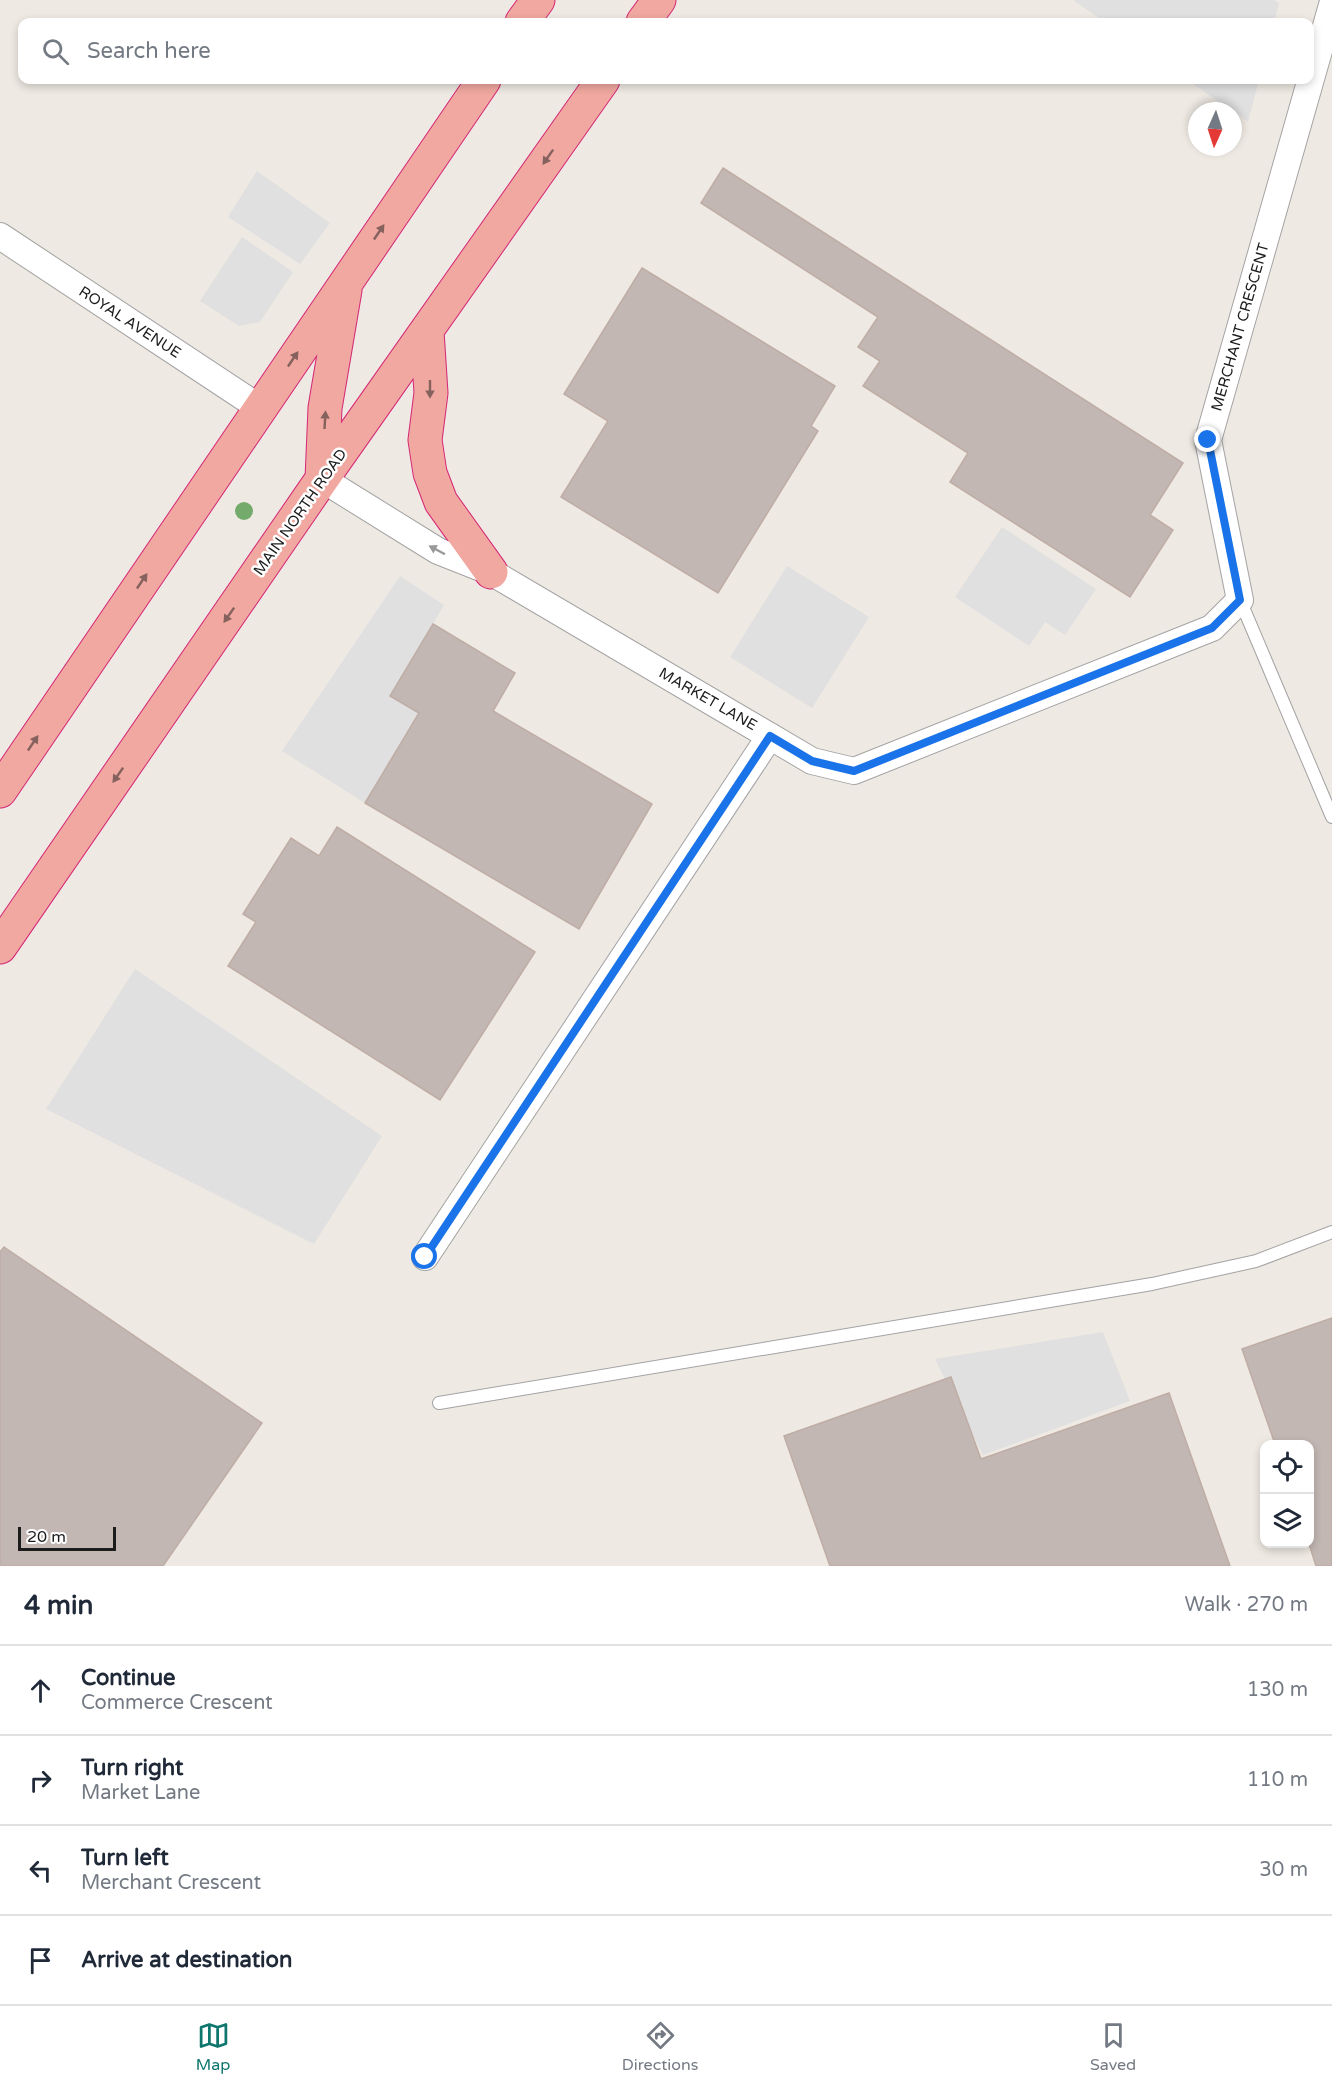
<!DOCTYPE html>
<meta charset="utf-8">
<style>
:root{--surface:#fff;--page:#f6f6f7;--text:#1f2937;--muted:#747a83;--line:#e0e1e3;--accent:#0f766e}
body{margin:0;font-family:"Varela Round",sans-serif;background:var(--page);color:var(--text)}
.controls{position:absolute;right:18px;bottom:18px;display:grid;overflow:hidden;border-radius:12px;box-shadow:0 3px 9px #0003}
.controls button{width:54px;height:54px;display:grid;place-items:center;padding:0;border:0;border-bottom:2px solid var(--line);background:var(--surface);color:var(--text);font:30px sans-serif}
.compass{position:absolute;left:1188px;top:102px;width:54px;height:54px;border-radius:50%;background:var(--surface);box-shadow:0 3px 9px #0003;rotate:183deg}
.scale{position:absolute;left:18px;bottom:15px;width:98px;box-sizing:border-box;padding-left:6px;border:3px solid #1c1c1c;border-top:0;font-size:16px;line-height:21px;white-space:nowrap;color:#1c1c1c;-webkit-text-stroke:4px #fff;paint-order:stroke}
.stop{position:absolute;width:18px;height:18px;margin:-14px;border:4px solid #1a73e8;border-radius:50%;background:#fff}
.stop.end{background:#1a73e8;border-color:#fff;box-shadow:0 2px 6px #0008}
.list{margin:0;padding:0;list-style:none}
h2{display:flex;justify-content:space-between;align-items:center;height:78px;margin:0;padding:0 24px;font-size:26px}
h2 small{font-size:20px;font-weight:400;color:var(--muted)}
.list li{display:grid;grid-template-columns:39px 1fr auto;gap:18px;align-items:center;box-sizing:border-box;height:90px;padding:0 24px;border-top:2px solid var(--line)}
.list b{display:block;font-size:22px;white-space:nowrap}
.list p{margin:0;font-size:20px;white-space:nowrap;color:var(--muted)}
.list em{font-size:20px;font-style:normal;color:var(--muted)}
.icon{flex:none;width:33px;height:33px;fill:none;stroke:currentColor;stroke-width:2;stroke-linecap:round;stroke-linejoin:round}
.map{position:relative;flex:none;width:1332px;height:1566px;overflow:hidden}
.search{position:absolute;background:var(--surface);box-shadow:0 3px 9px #0003;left:18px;right:18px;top:18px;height:66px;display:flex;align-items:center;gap:15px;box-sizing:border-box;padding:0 21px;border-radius:12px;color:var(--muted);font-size:22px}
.sheet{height:438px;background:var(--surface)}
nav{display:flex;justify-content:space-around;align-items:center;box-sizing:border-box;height:84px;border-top:2px solid var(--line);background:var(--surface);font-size:16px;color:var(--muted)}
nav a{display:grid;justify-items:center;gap:3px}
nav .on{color:var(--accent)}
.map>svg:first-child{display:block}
</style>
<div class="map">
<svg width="1332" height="1566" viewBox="0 0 1332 1566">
<rect width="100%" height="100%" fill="#eee9e2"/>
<path fill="#e0e0e0" d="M 1073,0 L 1274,0 L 1279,3 L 1274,22 L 1105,22 Z
M 1187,80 L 1259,80 L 1248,122 L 1233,111 Z
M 257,171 L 330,223 L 300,264 L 228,217 Z
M 242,237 L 293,272 L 260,322 L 239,326 L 200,301 Z
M 1002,527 L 1096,589 L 1065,635 L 1045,622 L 1029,646 L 955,597 Z
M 787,566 L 869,617 L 812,708 L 730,657 Z
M 400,576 L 444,605 L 391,696 L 419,713 L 365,803 L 282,751 Z
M 135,969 L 382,1136 L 314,1244 L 46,1109 Z
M 1103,1332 L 1130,1401 L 983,1455 L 935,1359 Z"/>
<path fill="#c2b7b2" stroke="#bfada5" stroke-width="1.5" d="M 723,168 L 1183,463 L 1150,515 L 1173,530 L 1130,597 L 950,482 L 968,453 L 863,386 L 880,361 L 858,347 L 878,317 L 701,203 Z
M 642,268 L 835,386 L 811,426 L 818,431 L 718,593 L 561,497 L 608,421 L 564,394 Z
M 433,624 L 515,673 L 493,711 L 652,804 L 579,929 L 365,803 L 419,713 L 390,696 Z
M 337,827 L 535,952 L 440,1100 L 228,966 L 256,922 L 243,914 L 291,838 L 319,856 Z
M 4,1247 L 262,1423 L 163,1566 L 0,1566 L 0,1252 Z
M 1332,1318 L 1332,1566 L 1316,1566 L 1309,1544 L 1310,1444 L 1275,1444 L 1242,1349 Z
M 951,1377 L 981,1459 L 1169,1393 L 1230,1566 L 830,1566 L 784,1436 Z"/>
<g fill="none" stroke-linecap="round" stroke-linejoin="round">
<g stroke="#a3a3a3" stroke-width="14">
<path id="service" d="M 1240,600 L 1332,817
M 439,1403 L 1152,1284 L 1256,1261 L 1332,1232"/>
</g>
<g stroke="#a3a3a3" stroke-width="28">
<path id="minor" d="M 0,236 L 260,408
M 322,479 L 438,551 L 491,572 L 812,761 L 854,771 L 1212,628 L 1240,600 L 1208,440 L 1332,5
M 425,1257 L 770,736"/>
</g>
<g stroke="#d52676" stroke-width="35">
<path id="trunk" d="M 522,22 L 538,0
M 643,22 L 659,0
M 427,331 L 431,393 L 425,440 L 430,473 L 441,502 L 491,572
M 322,479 L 325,408 L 345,290
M 0,791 L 484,80
M 0,947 L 322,479 L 603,80"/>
</g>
<use href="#service" stroke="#fff" stroke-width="12"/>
<use href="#minor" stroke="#fff" stroke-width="26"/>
<use href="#trunk" stroke="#f0a8a0" stroke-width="33"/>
</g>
<circle fill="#74ab6d" cx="244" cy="511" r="9"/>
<defs><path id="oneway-solid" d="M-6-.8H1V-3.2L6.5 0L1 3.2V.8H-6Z" transform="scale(1.5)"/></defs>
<g fill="#86625e">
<use href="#oneway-solid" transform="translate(548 157) rotate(125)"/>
<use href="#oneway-solid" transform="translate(379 232) rotate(-56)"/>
<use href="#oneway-solid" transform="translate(293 359) rotate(-56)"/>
<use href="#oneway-solid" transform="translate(430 389) rotate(90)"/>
<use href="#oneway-solid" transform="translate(325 420) rotate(-87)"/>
<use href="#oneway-solid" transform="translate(142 581) rotate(-56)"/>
<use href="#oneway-solid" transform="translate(229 615) rotate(125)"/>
<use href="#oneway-solid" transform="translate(33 743) rotate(-56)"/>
<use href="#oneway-solid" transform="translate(118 775) rotate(125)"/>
</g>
<use fill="#999" href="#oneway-solid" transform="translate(437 550) rotate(-152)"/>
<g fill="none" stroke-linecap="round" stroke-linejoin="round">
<path stroke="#1a73e8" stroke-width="8" d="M 425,1257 L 770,736 L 812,761 L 854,771 L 1212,628 L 1240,600 L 1208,440"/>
</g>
<g text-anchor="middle" stroke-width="5" stroke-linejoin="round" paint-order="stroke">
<g font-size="15" fill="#1c1c1c" stroke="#fff">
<text transform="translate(130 322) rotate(33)" y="5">ROYAL AVENUE</text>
<text transform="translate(1240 327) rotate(-74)" y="5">MERCHANT CRESCENT</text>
<text transform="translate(300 512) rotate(-55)" y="5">MAIN NORTH ROAD</text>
<text transform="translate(708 699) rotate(30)" y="5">MARKET LANE</text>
</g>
</g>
</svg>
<div class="controls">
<button><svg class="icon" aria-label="locate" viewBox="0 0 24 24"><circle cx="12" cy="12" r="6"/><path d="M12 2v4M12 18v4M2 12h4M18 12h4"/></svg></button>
<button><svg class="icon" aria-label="layers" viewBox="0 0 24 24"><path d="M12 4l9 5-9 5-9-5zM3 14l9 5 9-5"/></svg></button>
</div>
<svg class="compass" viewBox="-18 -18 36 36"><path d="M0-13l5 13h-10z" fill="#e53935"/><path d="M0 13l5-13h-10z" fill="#747a83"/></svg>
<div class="scale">20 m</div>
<div class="stop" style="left:425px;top:1257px"></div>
<div class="stop end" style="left:1208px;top:440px"></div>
<div class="search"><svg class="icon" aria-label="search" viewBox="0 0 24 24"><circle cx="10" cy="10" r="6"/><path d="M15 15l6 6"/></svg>Search here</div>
</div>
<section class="sheet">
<h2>4 min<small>Walk · 270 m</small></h2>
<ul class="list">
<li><svg class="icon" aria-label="ahead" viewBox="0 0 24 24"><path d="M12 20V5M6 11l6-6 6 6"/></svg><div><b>Continue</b><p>Commerce Crescent</p></div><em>130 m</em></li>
<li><svg class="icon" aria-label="right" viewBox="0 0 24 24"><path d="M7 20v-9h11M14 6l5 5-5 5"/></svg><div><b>Turn right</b><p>Market Lane</p></div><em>110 m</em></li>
<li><svg class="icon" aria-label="left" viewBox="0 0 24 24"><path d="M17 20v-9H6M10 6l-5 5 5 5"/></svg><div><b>Turn left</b><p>Merchant Crescent</p></div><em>30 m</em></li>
<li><svg class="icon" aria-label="arrive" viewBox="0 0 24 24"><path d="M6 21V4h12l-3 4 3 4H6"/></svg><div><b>Arrive at destination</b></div></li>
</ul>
</section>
<nav>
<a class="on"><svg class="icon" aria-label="map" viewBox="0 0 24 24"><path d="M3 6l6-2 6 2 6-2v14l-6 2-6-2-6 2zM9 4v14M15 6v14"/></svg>Map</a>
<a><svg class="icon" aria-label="directions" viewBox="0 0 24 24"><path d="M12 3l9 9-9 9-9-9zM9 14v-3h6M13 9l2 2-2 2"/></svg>Directions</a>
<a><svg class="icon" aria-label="saved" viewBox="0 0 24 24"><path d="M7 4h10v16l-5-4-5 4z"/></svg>Saved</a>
</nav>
